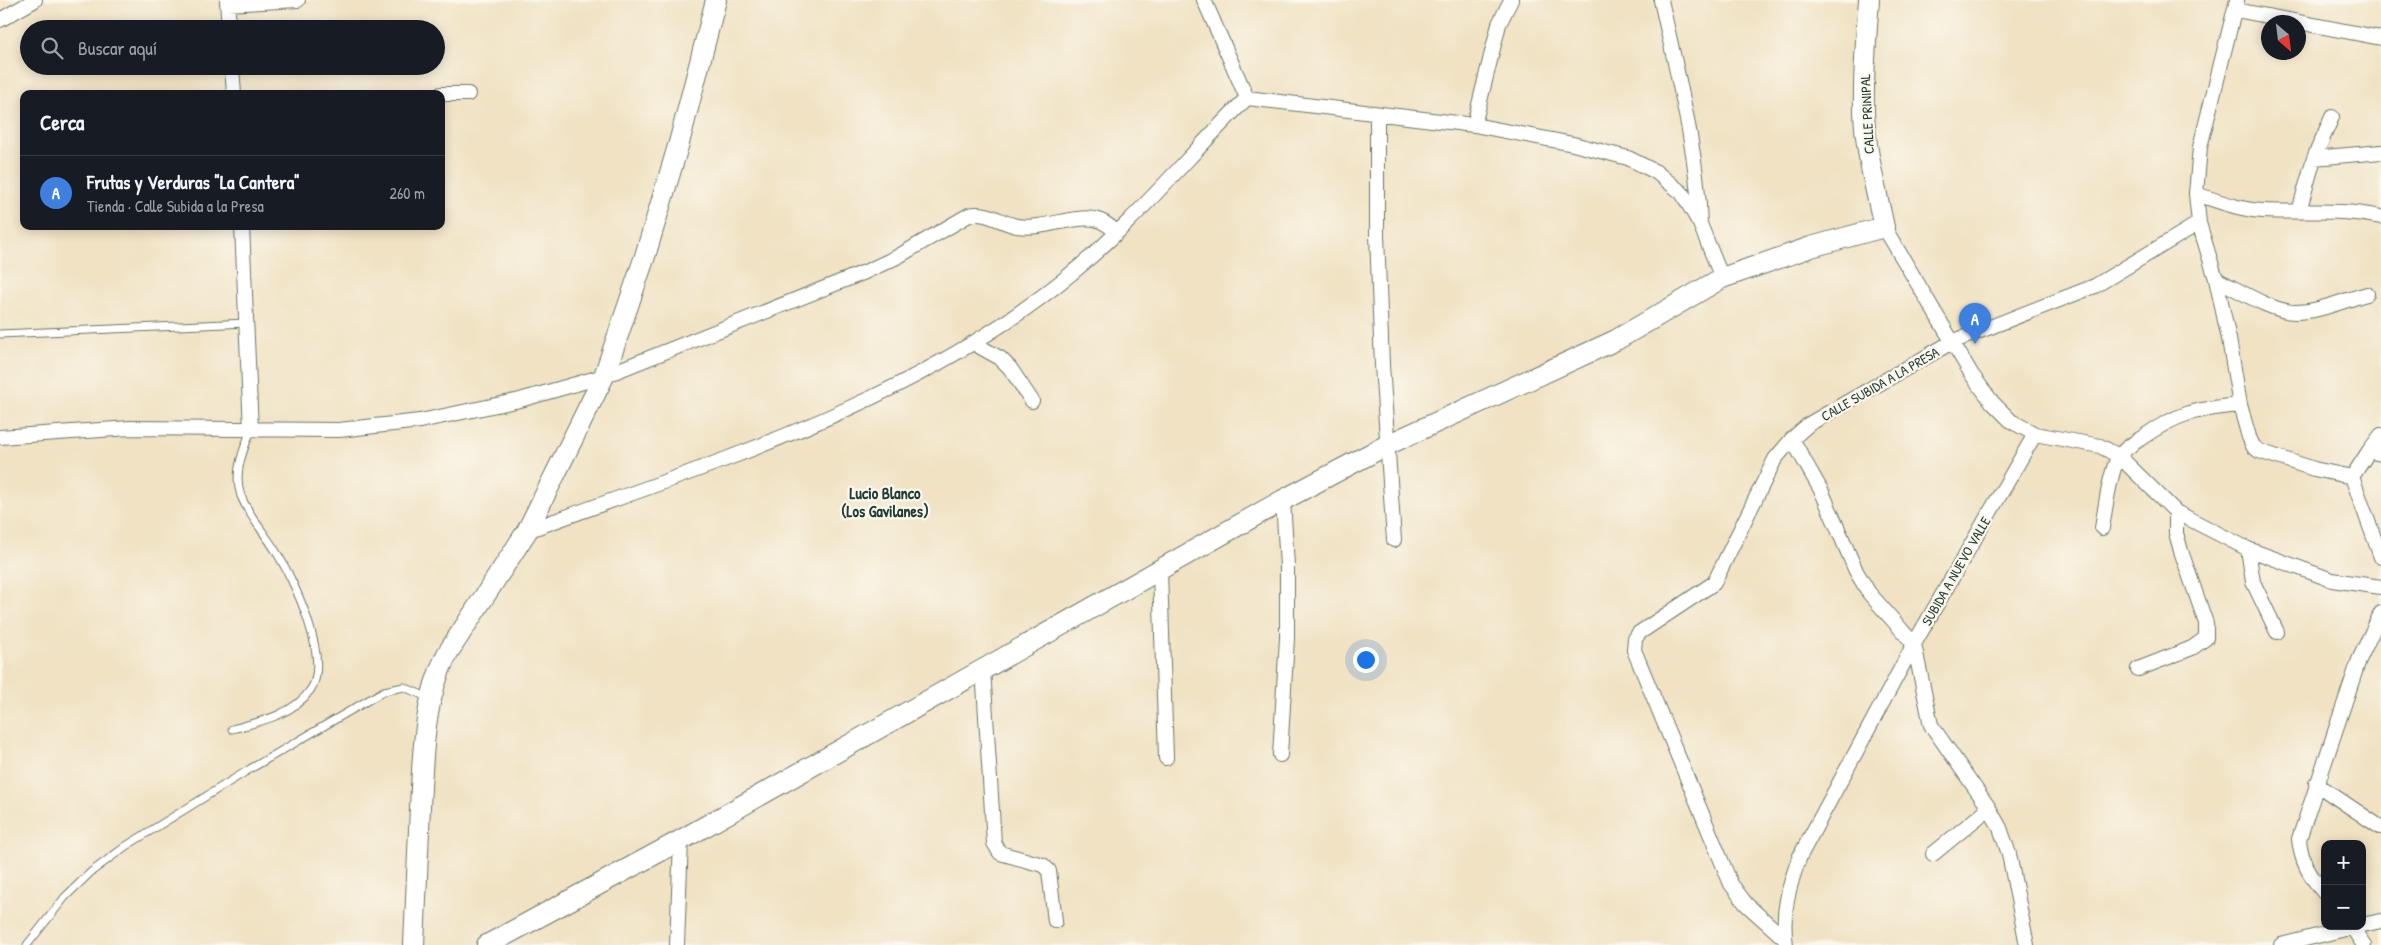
<!DOCTYPE html>
<html lang="es">
<meta charset="utf-8">
<style>
:root{--surface:#171b24;--page:#20242c;--text:#f1f3f6;--muted:#9ea1a6;--line:#363941;--accent:#1f6fb2}
body{margin:0;font-family:"Patrick Hand",sans-serif;background:var(--page);color:var(--text)}
.controls{position:absolute;right:15px;bottom:15px;display:grid;overflow:hidden;border-radius:10px;box-shadow:0 2px 12px #0003}
.controls button{width:45px;height:45px;display:grid;place-items:center;padding:0;border:0;border-bottom:1px solid var(--line);background:var(--surface);color:var(--text);font:25px sans-serif}
.compass{position:absolute;left:2261px;top:15px;width:45px;height:45px;border-radius:50%;background:var(--surface);box-shadow:0 2px 12px #0003;rotate:152deg}
.you{position:absolute;left:1365px;top:659px;width:18px;height:18px;margin:-12px;border:4px solid #fff;border-radius:50%;background:#1a73e8;box-shadow:0 0 0 8px #1a73e833}
.badge{display:grid;place-items:center;width:32px;height:32px;border-radius:50%;background:var(--accent);color:#fff;font-size:16px;font-weight:700}
.pin{position:absolute;translate:-50% -41px;filter:drop-shadow(0 1px 2px #0008)}
.pin::after{content:'';position:absolute;top:26px;width:18px;height:15px;background:inherit;clip-path:polygon(0 0,100% 0,50% 100%)}
.list{margin:0;padding:0;list-style:none}
h2{display:flex;justify-content:space-between;align-items:center;height:65px;margin:0;padding:0 20px;font-size:21px}
h2 small{font-size:16px;font-weight:400;color:var(--muted)}
.list li{display:grid;grid-template-columns:32px 1fr auto;gap:15px;align-items:center;box-sizing:border-box;height:75px;padding:0 20px;border-top:1px solid var(--line)}
.list b{display:block;font-size:19px;white-space:nowrap}
.list p{margin:0;font-size:16px;white-space:nowrap;color:var(--muted)}
.list em{font-size:16px;font-style:normal;color:var(--muted)}
.icon{flex:none;width:28px;height:28px;fill:none;stroke:currentColor;stroke-width:2;stroke-linecap:round;stroke-linejoin:round}
.map{position:relative;flex:none;width:2381px;height:945px;overflow:hidden}
.search{position:absolute;background:var(--surface);box-shadow:0 2px 12px #0003;left:20px;top:20px;width:425px;height:55px;display:flex;align-items:center;gap:12px;box-sizing:border-box;padding:0 18px;border-radius:28px;color:var(--muted);font-size:19px}
.panel{position:absolute;background:var(--surface);box-shadow:0 2px 12px #0003;left:20px;top:90px;width:425px;height:140px;border-radius:10px}
.map>svg:first-child{display:block}
</style>
<div class="map">
<svg width="2381" height="945" viewBox="0 0 2381 945">
<rect width="100%" height="100%" fill="#fbf7ec"/>
<filter id="ink" filterUnits="userSpaceOnUse"><feTurbulence type="fractalNoise" baseFrequency=".02" numOctaves="2"/><feDisplacementMap in="SourceGraphic" scale="10" xChannelSelector="R" yChannelSelector="G"/><feConvolveMatrix kernelMatrix="1 2 1 2 8 2 1 2 1" color-interpolation-filters="sRGB"/></filter>
<filter id="wash" filterUnits="userSpaceOnUse"><feTurbulence type="fractalNoise" baseFrequency=".0096" numOctaves="4" result="noise"/><feDisplacementMap in="SourceGraphic" scale="20" xChannelSelector="R" yChannelSelector="G"/><feGaussianBlur stdDeviation="1.12" result="paint"/><feColorMatrix in="noise" values="0 0 0 0 0 0 0 0 0 0 0 0 0 0 0 0 0 1.4 0 .05"/><feComposite in="paint" operator="in"/></filter>
<g filter="url(#wash)">
<rect width="100%" height="100%" fill="#f0e2c3"/>
</g>
<g filter="url(#ink)">
<g fill="none" stroke-linecap="round" stroke-linejoin="round">
<g stroke="#687766" stroke-width="9">
<path id="lane" d="M 0,334 L 247,323
M 232,729 C 259,722 294,715 311,689 C 331,658 293,578 275,550 C 264,532 249,516 241,496 C 233,473 243,451 251,430
M 27,945 L 65,897 L 91,872 L 126,846 L 250,769 L 384,691 L 404,687 L 429,698"/>
</g>
<g stroke="#687766" stroke-width="16">
<path id="street" d="M 227,0 L 229,29
M 1204,0 L 1247,98
M 1661,0 C 1677,74 1697,148 1700,223
M 2237,0 L 2200,147 L 2196,194 L 2199,223 L 2216,279 L 2229,339 L 2240,405 L 2249,437 L 2253,446 L 2259,451 L 2314,469 L 2352,477
M 227,4 L 298,0
M 2236,10 L 2381,38
M 0,20 L 35,0
M 232,66 L 234,94
M 441,94 L 468,94
M 1247,98 L 1474,125 L 1573,144 L 1628,158 L 1656,172 L 1682,193 L 1700,224 L 1722,278
M 1377,114 L 1377,235 L 1382,365 L 1394,540
M 1474,125 L 1499,24 L 1511,0
M 2314,158 L 2381,152
M 2196,194 C 2218,201 2240,210 2263,211 C 2303,213 2342,208 2381,217
M 2299,211 L 2314,158 L 2332,117
M 242,226 L 251,430
M 1884,227 L 1972,375 L 1992,402 L 2011,421 L 2035,434 L 2100,446 L 2119,456 L 2176,512 L 2248,549 L 2332,580 L 2381,587
M 2216,279 C 2237,289 2272,312 2295,312 C 2319,312 2344,300 2367,294
M 973,343 L 1000,358 L 1010,368 L 1032,401
M 0,437 L 130,428 L 339,430 L 420,421 L 520,400 L 604,376 L 865,272 L 897,257 L 969,215 C 986,210 1001,223 1017,226 C 1045,230 1072,215 1094,219 C 1103,220 1110,227 1117,232
M 1792,439 L 1822,492 L 1856,571 L 1869,593 L 1914,644 L 1931,725 L 1989,808 L 2000,828 L 2009,854 L 2027,945
M 2369,451 L 2381,435
M 2352,477 L 2381,557
M 2352,477 L 2369,451 L 2381,454
M 2102,528 C 2105,510 2110,471 2119,456 C 2123,450 2134,443 2140,439 C 2177,413 2196,409 2240,405
M 527,531 C 713,463 911,404 1067,277 C 1133,224 1187,157 1247,98
M 2248,549 L 2253,582 L 2277,632
M 1160,571 L 1166,758
M 983,669 L 994,843 L 1000,853 L 1043,865 L 1049,871 L 1055,921
M 2138,669 L 2192,648 L 2206,638 L 2206,623 L 2181,551 L 2176,533 L 2176,512
M 1280,755 L 1287,638 L 1287,566 L 1283,500
M 2316,784 L 2380,827
M 1933,854 L 1989,808
M 2325,894 C 2310,876 2301,862 2299,839 L 2359,660 L 2381,613
M 2362,925 L 2381,921
M 2351,926 L 2364,945
M 1785,939 L 1746,904 L 1731,884 L 1634,650 L 1635,639 L 1639,633 L 1714,583 L 1775,459 L 1792,439 L 1809,424 L 1952,342 L 2095,286 L 2199,223
M 677,945 L 681,840
M 1786,945 C 1781,914 1789,885 1800,856 L 1914,644 L 2035,434
M 2281,945 L 2357,926"/>
</g>
<g stroke="#687766" stroke-width="22">
<path id="secondary" d="M 414,945 C 416,899 418,853 420,807 C 423,755 423,701 447,654 L 527,531 L 604,376 L 645,256 L 679,143 L 716,0
M 487,945 L 681,840 L 1283,500 L 1387,445 L 1616,340 L 1722,278 L 1811,247 L 1884,227 C 1876,189 1865,150 1864,111 C 1863,74 1866,37 1869,0"/>
</g>
<use href="#lane" stroke="#fff" stroke-width="7"/>
<use href="#street" stroke="#fff" stroke-width="14"/>
<use href="#secondary" stroke="#fff" stroke-width="20"/>
</g>
</g>
<g text-anchor="middle" stroke-width="4.5" stroke-linejoin="round" paint-order="stroke">
<g font-size="14" fill="#1f3d34" stroke="#fbf7ec">
<text transform="translate(1867 114) rotate(-93)" y="5">CALLE PRINIPAL</text>
<text transform="translate(1880 384) rotate(-30)" y="5">CALLE SUBIDA A LA PRESA</text>
<text transform="translate(1956 571) rotate(-60)" y="5">SUBIDA A NUEVO VALLE</text>
</g>
<g font-size="16" font-weight="bold" fill="#1f3d34" stroke="#fbf7ec">
<text x="885" y="499">Lucio Blanco<tspan x="885" dy="18">(Los Gavilanes)</tspan></text>
</g>
</g>
</svg>
<div class="controls">
<button>+</button>
<button>−</button>
</div>
<svg class="compass" viewBox="-18 -18 36 36"><path d="M0-13l5 13h-10z" fill="#e53935"/><path d="M0 13l5-13h-10z" fill="#9ea1a6"/></svg>
<div class="you"></div>
<div class="pin badge" style="left:1975px;top:344px;background:#3f7fe0">A</div>
<div class="search"><svg class="icon" aria-label="search" viewBox="0 0 24 24"><circle cx="10" cy="10" r="6"/><path d="M15 15l6 6"/></svg>Buscar aquí</div>
<section class="panel">
<h2>Cerca<small></small></h2>
<ul class="list">
<li><span class="badge" style="background:#3f7fe0">A</span><div><b>Frutas y Verduras &quot;La Cantera&quot;</b><p>Tienda · Calle Subida a la Presa</p></div><em>260 m</em></li>
</ul>
</section>
</div>
